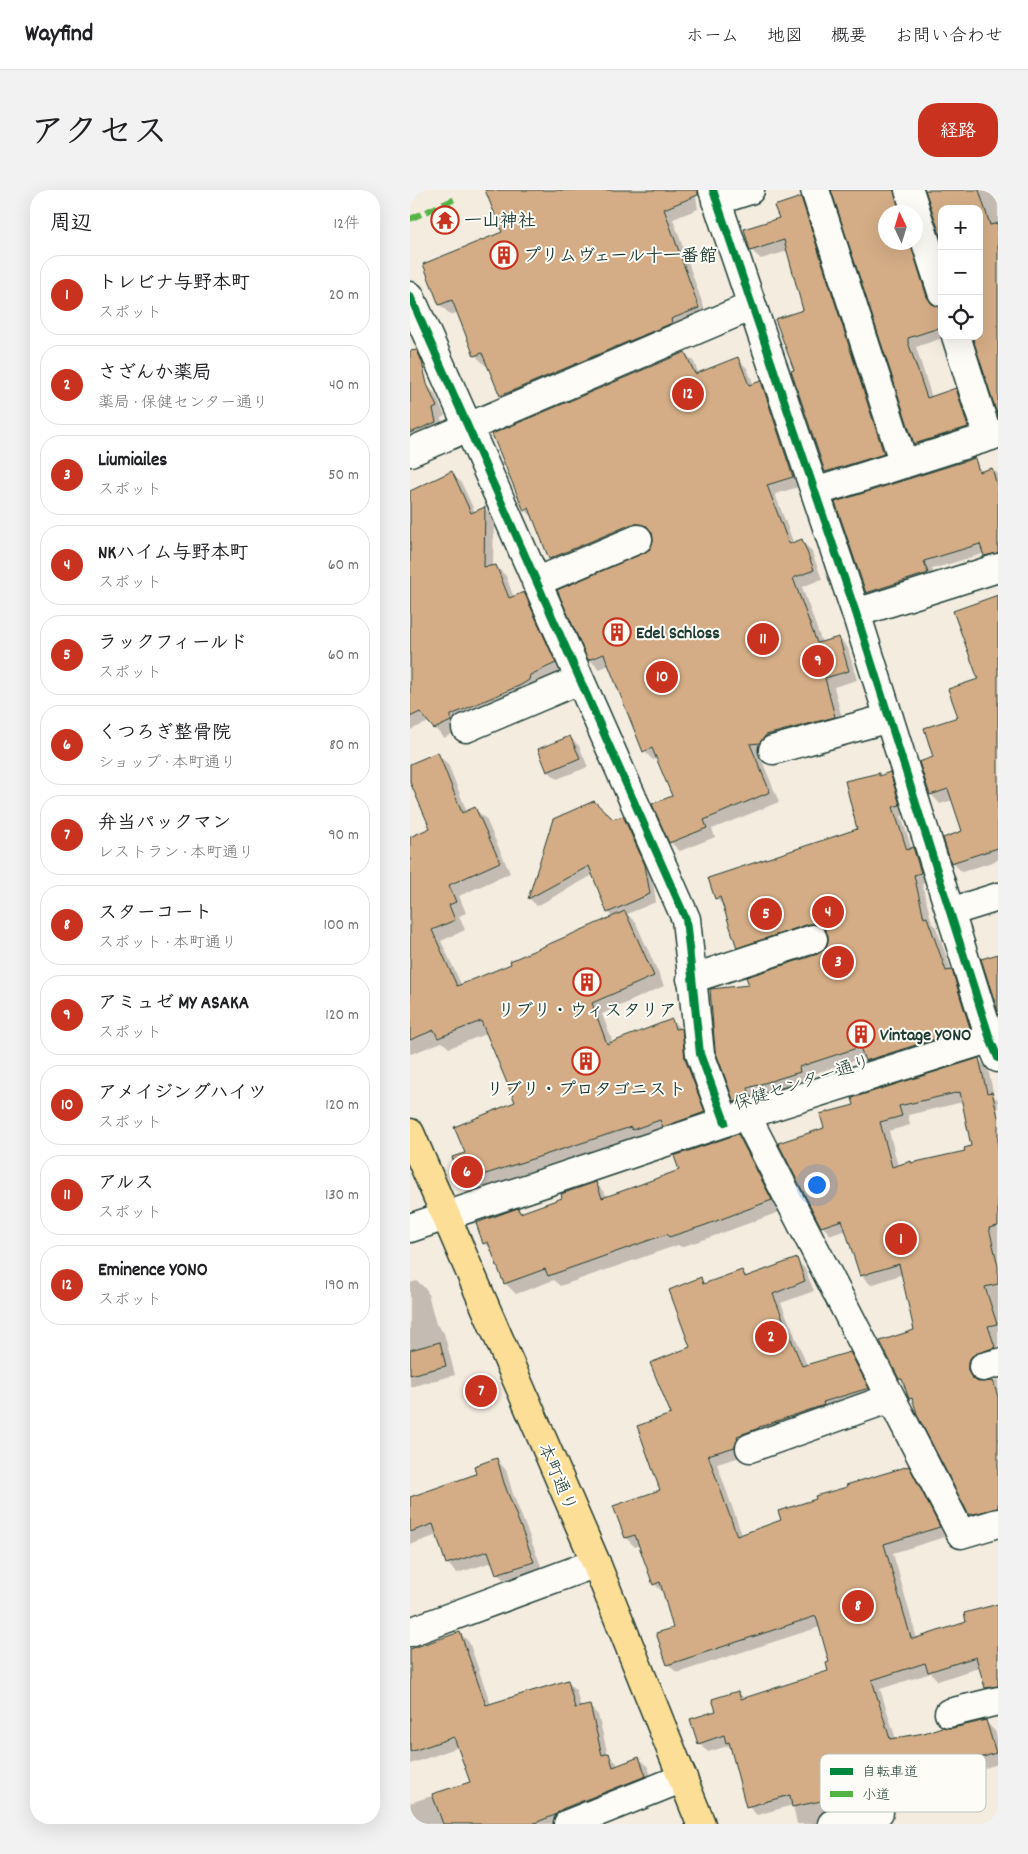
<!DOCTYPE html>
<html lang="ja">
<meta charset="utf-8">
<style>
:root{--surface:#fff;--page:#f2f2f2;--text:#202124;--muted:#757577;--line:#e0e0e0;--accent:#c8321e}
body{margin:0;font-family:Dekko,"Klee One",sans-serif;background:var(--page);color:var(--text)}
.controls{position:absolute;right:15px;top:15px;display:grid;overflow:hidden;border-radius:10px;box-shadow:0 5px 20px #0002}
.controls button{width:45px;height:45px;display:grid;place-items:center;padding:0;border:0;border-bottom:1px solid var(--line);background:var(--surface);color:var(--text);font:25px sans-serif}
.compass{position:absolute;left:468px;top:15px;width:45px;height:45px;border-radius:50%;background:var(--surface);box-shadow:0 5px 20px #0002;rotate:356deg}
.you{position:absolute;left:406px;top:994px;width:18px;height:18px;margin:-12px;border:4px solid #fff;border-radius:50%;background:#1a73e8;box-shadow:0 0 0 8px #1a73e833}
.badge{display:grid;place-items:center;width:32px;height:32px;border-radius:50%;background:var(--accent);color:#fff;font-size:16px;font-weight:700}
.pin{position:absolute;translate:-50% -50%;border:2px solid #fff;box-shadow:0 1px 5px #0006}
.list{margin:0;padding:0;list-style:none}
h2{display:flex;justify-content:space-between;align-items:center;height:65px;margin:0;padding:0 20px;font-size:21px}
h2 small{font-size:16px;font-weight:400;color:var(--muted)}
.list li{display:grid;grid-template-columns:32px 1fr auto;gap:15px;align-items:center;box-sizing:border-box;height:80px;margin:0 10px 10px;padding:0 10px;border:1px solid var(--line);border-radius:20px}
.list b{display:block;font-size:19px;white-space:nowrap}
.list p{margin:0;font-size:16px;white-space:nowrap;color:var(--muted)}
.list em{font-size:16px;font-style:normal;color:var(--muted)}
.icon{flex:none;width:28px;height:28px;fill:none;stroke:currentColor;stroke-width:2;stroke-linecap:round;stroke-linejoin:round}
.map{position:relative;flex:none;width:588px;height:1634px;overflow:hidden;border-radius:20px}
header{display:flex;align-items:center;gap:30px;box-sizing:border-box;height:70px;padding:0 25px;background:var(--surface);border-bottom:1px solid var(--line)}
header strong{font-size:24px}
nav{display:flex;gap:28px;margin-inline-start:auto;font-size:18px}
.intro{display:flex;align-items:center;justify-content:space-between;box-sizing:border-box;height:120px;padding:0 30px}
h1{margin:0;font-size:35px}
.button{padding:12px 22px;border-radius:20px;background:var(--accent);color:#fff;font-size:18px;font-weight:700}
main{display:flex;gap:30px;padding:0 30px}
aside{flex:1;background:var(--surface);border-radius:20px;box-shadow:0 5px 20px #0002}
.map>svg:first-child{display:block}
</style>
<header>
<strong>Wayfind</strong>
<nav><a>ホーム</a><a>地図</a><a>概要</a><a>お問い合わせ</a></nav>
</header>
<div class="intro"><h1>アクセス</h1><a class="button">経路</a></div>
<main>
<aside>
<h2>周辺<small>12件</small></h2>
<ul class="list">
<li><span class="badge">1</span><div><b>トレビナ与野本町</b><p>スポット</p></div><em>20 m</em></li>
<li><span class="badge">2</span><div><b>さざんか薬局</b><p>薬局 · 保健センター通り</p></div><em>40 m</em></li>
<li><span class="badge">3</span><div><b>Liumiailes</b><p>スポット</p></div><em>50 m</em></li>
<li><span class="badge">4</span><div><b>NKハイム与野本町</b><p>スポット</p></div><em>60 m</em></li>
<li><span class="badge">5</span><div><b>ラックフィールド</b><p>スポット</p></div><em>60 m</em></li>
<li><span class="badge">6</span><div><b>くつろぎ整骨院</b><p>ショップ · 本町通り</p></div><em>80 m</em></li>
<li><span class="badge">7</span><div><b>弁当パックマン</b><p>レストラン · 本町通り</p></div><em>90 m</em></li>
<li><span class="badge">8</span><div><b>スターコート</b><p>スポット · 本町通り</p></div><em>100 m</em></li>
<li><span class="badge">9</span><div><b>アミュゼ MY ASAKA</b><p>スポット</p></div><em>120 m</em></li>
<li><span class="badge">10</span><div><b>アメイジングハイツ</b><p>スポット</p></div><em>120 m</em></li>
<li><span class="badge">11</span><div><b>アルス</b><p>スポット</p></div><em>130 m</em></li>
<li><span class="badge">12</span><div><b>Eminence YONO</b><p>スポット</p></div><em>190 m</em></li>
</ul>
</aside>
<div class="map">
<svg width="588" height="1634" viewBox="0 0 588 1634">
<rect width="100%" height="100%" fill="#f5ece0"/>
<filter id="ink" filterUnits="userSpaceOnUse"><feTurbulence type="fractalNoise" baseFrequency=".02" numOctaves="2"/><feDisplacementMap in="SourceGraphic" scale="10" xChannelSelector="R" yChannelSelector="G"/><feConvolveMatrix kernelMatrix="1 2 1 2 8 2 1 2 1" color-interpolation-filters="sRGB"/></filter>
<g filter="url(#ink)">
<path fill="#0003" fill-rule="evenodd" d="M 76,0 L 285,0 L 288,19 L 263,29 L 298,129 L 102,216 L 91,206 L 78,175 L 76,176 L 66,166 L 48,122 L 41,125 L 30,115 L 14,75 L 94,43 Z
M 423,0 L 496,0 L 495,22 L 476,22 L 476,52 L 505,52 L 526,117 L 532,118 L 532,146 L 538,146 L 506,157 L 522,208 L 546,199 L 555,208 L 566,245 L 514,263 L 505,253 Z
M 517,0 L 588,0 L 588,223 L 569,146 L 569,19 Z
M 391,9 L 400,18 L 483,273 L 426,291 L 416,282 L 382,182 L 385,181 L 394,120 L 378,61 L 351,69 L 341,60 Z
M 275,163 L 284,172 L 289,184 L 327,168 L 337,178 L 344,195 L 351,192 L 360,202 L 392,296 L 365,304 L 384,354 L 391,351 L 401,360 L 412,389 L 392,397 L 412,453 L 429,448 L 438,458 L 447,490 L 424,497 L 434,536 L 359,562 L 349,563 L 369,612 L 302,639 L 305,647 L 270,661 L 260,652 L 263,607 L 248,569 L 243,570 L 234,561 L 200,475 L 189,479 L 180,470 L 149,401 L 235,364 L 241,360 L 245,352 L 244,344 L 240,342 L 232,343 L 150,378 L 140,369 L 125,329 L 115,320 Z
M 17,195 L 25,204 L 35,226 L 31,228 L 34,240 L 0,254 L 0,203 Z
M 566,275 L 573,282 L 583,279 L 588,284 L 588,373 L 585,374 L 576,363 L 522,379 L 526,392 L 466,411 L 457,403 L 427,313 Z
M 41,283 L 51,292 L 65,322 L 74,318 L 84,328 L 83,377 L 86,376 L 96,386 L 104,408 L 114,403 L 123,413 L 154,483 L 34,548 L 19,532 L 0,540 L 0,302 Z
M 588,406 L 588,670 L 552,682 L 542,672 L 554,642 L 543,610 L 530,614 L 521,604 L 525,568 L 549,528 L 569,490 Z
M 160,547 L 169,556 L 178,577 L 147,589 L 138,581 Z
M 27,564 L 38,574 L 57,622 L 65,619 L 76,629 L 100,683 L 49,706 L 56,723 L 49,726 L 55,740 L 31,751 L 52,796 L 103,775 L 203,728 L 198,722 L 183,685 L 127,716 L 120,709 L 144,630 L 203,630 L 213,628 L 220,635 L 242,684 L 246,712 L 217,724 L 226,733 L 254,796 L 192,824 L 203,853 L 262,831 L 271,839 L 282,850 L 305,933 L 231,948 L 62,1002 L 52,991 L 57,964 L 106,913 L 78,843 L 39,858 L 32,852 L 1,864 L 0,863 L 0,648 L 21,638 L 0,589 L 0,575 Z
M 468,584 L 470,586 L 479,584 L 488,593 L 498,624 L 491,626 L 502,659 L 512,668 L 520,692 L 512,694 L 522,733 L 526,737 L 541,780 L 551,790 L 569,847 L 465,880 L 456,871 L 455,867 L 397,886 L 399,891 L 346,907 L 349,916 L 335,921 L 326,912 L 307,860 L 340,796 L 408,765 L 416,760 L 420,752 L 419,744 L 408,743 L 337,766 L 328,757 L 315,717 L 306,708 L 448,640 Z
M 569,870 L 578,879 L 584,906 L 588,910 L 588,1169 L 567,1183 L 567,1191 L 568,1193 L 577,1193 L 588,1190 L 588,1328 L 569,1334 L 560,1325 L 505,1213 L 500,1208 L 495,1193 L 490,1189 L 505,1141 L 493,1084 L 461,1095 L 452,1086 L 437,1040 L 421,1045 L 412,1036 L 415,939 L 446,915 ZM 553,912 L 563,957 L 556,962 L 488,976 L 479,941 L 500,935 L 498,925 Z
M 328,946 L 339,956 L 372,1021 L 304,1046 L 271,1057 L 268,1055 L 150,1096 L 144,1090 L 106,1104 L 95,1093 L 83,1061 L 75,1053 L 108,1020 L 112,1024 L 154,1009 L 186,993 L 198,1007 L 271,981 Z
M 386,1069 L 395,1079 L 404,1101 L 371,1113 L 397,1175 L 439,1163 L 449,1172 L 467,1208 L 334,1266 L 307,1274 L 332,1345 L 372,1331 L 498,1278 L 508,1287 L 538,1346 L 483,1363 L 507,1449 L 558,1433 L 588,1415 L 588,1498 L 583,1500 L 574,1490 L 570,1477 L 528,1491 L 521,1483 L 470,1499 L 486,1549 L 543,1539 L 575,1531 L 585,1541 L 588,1551 L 588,1574 L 520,1595 L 521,1598 L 421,1620 L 423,1630 L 419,1634 L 387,1634 L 383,1615 L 347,1625 L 338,1616 L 321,1555 L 298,1562 L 289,1553 L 308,1522 L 328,1502 L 335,1509 L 420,1482 L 420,1472 L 410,1437 L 267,1483 L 258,1474 L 265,1439 L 254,1403 L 244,1394 L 230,1355 L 225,1357 L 216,1348 L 252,1301 L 263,1225 L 282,1158 L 290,1089 L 296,1095 L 332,1081 L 338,1087 Z
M 7,1091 L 17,1100 L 26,1134 L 34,1143 L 45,1185 L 0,1197 L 0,1093 Z
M 87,1270 L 96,1280 L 103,1304 L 133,1381 L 97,1393 L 87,1383 L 83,1372 L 47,1383 L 37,1373 L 27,1345 L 0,1355 L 0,1308 L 67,1284 Z
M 50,1443 L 59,1452 L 81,1515 L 157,1492 L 166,1500 L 171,1518 L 179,1516 L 188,1525 L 198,1565 L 207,1573 L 208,1576 L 229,1568 L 238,1577 L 244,1595 L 154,1634 L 0,1634 L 0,1613 L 62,1593 L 49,1557 L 0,1574 L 0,1460 Z"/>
<path fill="#d4ad86" stroke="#1f3d34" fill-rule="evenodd" d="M 75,0 L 288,0 L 288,5 L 254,19 L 289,118 L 261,129 L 262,133 L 90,206 L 72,163 L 64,166 L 42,110 L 29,115 L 13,74 L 92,42 Z
M 421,0 L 484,0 L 490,22 L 476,22 L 476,52 L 500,52 L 517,107 L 522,114 L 532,117 L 532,137 L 498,148 L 498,152 L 517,208 L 546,198 L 558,237 L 504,254 Z
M 515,0 L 569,0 L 580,35 L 588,33 L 588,227 L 562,146 L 569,146 L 569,19 L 532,19 L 532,50 Z
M 391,7 L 474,264 L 415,282 L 381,181 L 384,180 L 365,129 L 393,120 L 374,50 L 340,61 L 334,39 L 369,28 L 364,16 Z
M 7,160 L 12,172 L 17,194 L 27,217 L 23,219 L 26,232 L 0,243 L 0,161 Z
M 275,162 L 285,184 L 328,167 L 339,195 L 351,191 L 383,287 L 357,295 L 379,354 L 392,349 L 404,380 L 383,388 L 407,453 L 429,447 L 439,481 L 415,488 L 425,527 L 356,545 L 350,553 L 340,554 L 360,602 L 294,630 L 297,638 L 259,653 L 242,614 L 262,606 L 242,558 L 233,562 L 194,464 L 178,470 L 147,400 L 234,363 L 240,359 L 243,351 L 242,343 L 237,336 L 229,334 L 222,334 L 139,369 L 119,318 L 114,321 L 82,244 Z
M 565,268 L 569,282 L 582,278 L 588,299 L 588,363 L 574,366 L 570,354 L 514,371 L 518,383 L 456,403 L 425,312 Z
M 42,281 L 61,323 L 75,317 L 74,377 L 86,375 L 99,408 L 114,402 L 146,473 L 120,485 L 119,490 L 111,495 L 41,525 L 41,531 L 24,539 L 10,522 L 0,527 L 0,301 Z
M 588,405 L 588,658 L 541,673 L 533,648 L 552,641 L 538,599 L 520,605 L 509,572 L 523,567 L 514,538 L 548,527 L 538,499 L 568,489 L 543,421 Z
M 160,546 L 170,568 L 137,582 L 128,559 Z
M 28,562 L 52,623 L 65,617 L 90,672 L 39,695 L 46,712 L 39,715 L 45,730 L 22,740 L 47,796 L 101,774 L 100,771 L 215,721 L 244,786 L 182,813 L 197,854 L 262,829 L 265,839 L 272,838 L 275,869 L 295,922 L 253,937 L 250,930 L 222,940 L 221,937 L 51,992 L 42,967 L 55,963 L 44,937 L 105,912 L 71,831 L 28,848 L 24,840 L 0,850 L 0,647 L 20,638 L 0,592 L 0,574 Z
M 480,582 L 490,615 L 483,617 L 497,660 L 503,657 L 511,683 L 504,685 L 514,728 L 517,727 L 536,781 L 542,780 L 560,838 L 455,871 L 450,857 L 389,877 L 390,882 L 338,898 L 341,907 L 324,912 L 305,860 L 300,799 L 339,795 L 336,787 L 408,764 L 415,759 L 418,752 L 418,745 L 413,737 L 406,734 L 399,734 L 327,758 L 310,707 L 305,709 L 298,688 L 447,639 L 435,591 L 469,583 L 469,586 Z
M 184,611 L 203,629 L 213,626 L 235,675 L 240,704 L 197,723 L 179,676 L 118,709 L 143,629 Z
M 588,764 L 588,822 L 571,769 Z
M 569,868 L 577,903 L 582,902 L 588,927 L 588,1036 L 579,1038 L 588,1076 L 588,1094 L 575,1097 L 587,1134 L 578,1136 L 585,1157 L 562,1166 L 558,1172 L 558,1181 L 562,1188 L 568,1192 L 583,1191 L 588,1207 L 588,1318 L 559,1325 L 508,1227 L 502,1208 L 499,1209 L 492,1189 L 489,1189 L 470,1151 L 504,1140 L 489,1074 L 450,1086 L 432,1030 L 411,1037 L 368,953 L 414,938 L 410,924 L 444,915 L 442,908 ZM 550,902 L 561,956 L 554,958 L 555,961 L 501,973 L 501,971 L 482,977 L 470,932 L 492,926 L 489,916 Z
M 328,944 L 362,1010 L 293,1036 L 259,1047 L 257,1044 L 138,1086 L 135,1079 L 94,1094 L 78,1052 L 73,1054 L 66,1033 L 108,1018 L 110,1023 L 152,1008 L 151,1004 L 186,992 L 192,1008 L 215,1000 L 269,980 L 264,966 Z
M 387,1068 L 395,1091 L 363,1104 L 392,1176 L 440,1162 L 459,1198 L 413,1212 L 414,1215 L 349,1237 L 349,1238 L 327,1246 L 328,1249 L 325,1257 L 298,1265 L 327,1346 L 371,1330 L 368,1321 L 406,1309 L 405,1306 L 437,1297 L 436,1295 L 499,1276 L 530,1337 L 474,1354 L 501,1448 L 503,1449 L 556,1432 L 554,1423 L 588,1414 L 588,1496 L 575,1498 L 566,1467 L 518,1482 L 515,1473 L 462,1490 L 480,1549 L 514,1543 L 532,1537 L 543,1538 L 576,1530 L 586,1563 L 512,1586 L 513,1589 L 460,1599 L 460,1601 L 382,1617 L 380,1605 L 336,1617 L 319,1552 L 316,1553 L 314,1545 L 288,1554 L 280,1529 L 306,1521 L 302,1509 L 328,1501 L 331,1509 L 418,1481 L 416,1473 L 419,1472 L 406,1426 L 257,1475 L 246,1443 L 263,1438 L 250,1392 L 243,1395 L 225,1345 L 215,1348 L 203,1316 L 250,1300 L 227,1236 L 261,1224 L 240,1173 L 280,1157 L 259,1100 L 291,1087 L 293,1094 L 332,1080 L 335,1087 Z
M 30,1152 L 36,1176 L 0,1185 L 0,1160 Z
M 87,1268 L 94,1293 L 124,1372 L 86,1384 L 78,1361 L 36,1374 L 23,1334 L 0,1342 L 0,1307 L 66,1284 L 64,1276 Z
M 50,1442 L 76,1515 L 158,1490 L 165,1518 L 180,1515 L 192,1565 L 199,1563 L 203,1577 L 229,1567 L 236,1586 L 152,1619 L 145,1625 L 122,1634 L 33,1634 L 22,1604 L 60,1592 L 44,1547 L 0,1562 L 0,1459 Z"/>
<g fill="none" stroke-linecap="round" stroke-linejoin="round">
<g stroke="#1f3d34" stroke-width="31">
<path id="minor" d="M 303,0 L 446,423 L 580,849 L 588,868
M 405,0 L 494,274
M 499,0 L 532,102
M 306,11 L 340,0
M 0,106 L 276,729 L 290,864 L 315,932
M 546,146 L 578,247
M 0,262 L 342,116
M 405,302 L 588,244
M 126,392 L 228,349
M 446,423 L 588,378
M 56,538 L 169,490
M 363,560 L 479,528
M 540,722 L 588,707
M 281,789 L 403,749
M 336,925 L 551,1344 L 588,1333
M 0,1038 L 336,925 L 588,846
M 573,1177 L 588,1173
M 340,1258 L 481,1208
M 0,1442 L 186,1373
M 539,1523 L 588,1511
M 158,1634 L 273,1588
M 422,1634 L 469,1622"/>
</g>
<g stroke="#1f3d34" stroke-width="31">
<path id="major" d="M 0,943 L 186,1373 L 291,1634"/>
</g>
<use href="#minor" stroke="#fdfcf7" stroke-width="28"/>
<use href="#major" stroke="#fdde96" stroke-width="28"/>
<path stroke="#55b346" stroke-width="6" stroke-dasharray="12 6" stroke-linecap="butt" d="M 0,29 L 45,9"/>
<g stroke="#fdfcf7" stroke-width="11">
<path id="cycleway" d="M 303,0 L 446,423 L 580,849 L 588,868
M 0,106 L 276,729 L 290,864 L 315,932"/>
</g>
<use href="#cycleway" stroke="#00873e" stroke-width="8"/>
</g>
</g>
<defs>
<g id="temple-ring" transform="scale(1.4375)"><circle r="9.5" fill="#fdfcf7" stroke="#c8321e" stroke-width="1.5"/><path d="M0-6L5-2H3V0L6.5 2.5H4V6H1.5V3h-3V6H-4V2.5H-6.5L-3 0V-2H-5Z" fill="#c8321e"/></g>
<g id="building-ring" transform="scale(1.4375)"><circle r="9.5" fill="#fdfcf7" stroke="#c8321e" stroke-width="1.5"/><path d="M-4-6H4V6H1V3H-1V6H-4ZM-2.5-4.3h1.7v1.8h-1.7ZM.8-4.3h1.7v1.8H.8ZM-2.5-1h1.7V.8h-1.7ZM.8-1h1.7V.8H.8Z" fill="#c8321e"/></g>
</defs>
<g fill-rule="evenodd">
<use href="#temple-ring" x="35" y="30"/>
<use href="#building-ring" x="94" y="65"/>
<use href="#building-ring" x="207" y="442"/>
<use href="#building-ring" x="177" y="792"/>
<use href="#building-ring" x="451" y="844"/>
<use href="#building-ring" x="176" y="871"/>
</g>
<g text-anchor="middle" stroke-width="4" stroke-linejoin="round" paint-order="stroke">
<g font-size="18" font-weight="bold" fill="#1f3d34" stroke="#fdfcf7" text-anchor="start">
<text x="54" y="36">一山神社</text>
<text x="113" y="71">プリムヴェール十一番館</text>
<text x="226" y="448">Edel Schloss</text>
<text x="177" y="826" text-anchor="middle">リブリ・ウィスタリア</text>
<text x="470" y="850">Vintage YONO</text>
<text x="176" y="905" text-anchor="middle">リブリ・プロタゴニスト</text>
</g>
<g font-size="18" fill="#1f3d34" stroke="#fdfcf7">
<text transform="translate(392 892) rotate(-18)" y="6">保健センター通り</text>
<text transform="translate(148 1287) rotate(67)" y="6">本町通り</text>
</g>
</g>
<rect x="410" y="1564" width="166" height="58" rx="8" fill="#fdfcf7" stroke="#bac3bc" stroke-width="1"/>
<rect x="420" y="1578" width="23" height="7" fill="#00873e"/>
<rect x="420" y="1601" width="23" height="6" fill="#55b346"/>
<g font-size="14" fill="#1f3d34">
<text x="452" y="1586">自転車道</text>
<text x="452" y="1609">小道</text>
</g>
</svg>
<div class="controls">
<button>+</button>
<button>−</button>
<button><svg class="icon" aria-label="locate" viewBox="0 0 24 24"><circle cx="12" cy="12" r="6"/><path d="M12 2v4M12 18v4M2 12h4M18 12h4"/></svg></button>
</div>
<svg class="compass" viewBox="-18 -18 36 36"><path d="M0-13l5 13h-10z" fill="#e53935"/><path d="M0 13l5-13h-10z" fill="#757577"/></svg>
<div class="you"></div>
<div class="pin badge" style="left:491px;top:1049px">1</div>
<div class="pin badge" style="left:361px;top:1147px">2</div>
<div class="pin badge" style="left:428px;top:772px">3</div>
<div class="pin badge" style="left:418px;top:722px">4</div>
<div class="pin badge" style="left:356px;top:724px">5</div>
<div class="pin badge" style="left:57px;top:982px">6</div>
<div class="pin badge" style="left:71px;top:1201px">7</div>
<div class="pin badge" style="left:448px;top:1416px">8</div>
<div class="pin badge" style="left:408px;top:471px">9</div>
<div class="pin badge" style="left:252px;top:487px">10</div>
<div class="pin badge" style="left:353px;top:449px">11</div>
<div class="pin badge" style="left:278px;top:204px">12</div>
</div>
</main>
